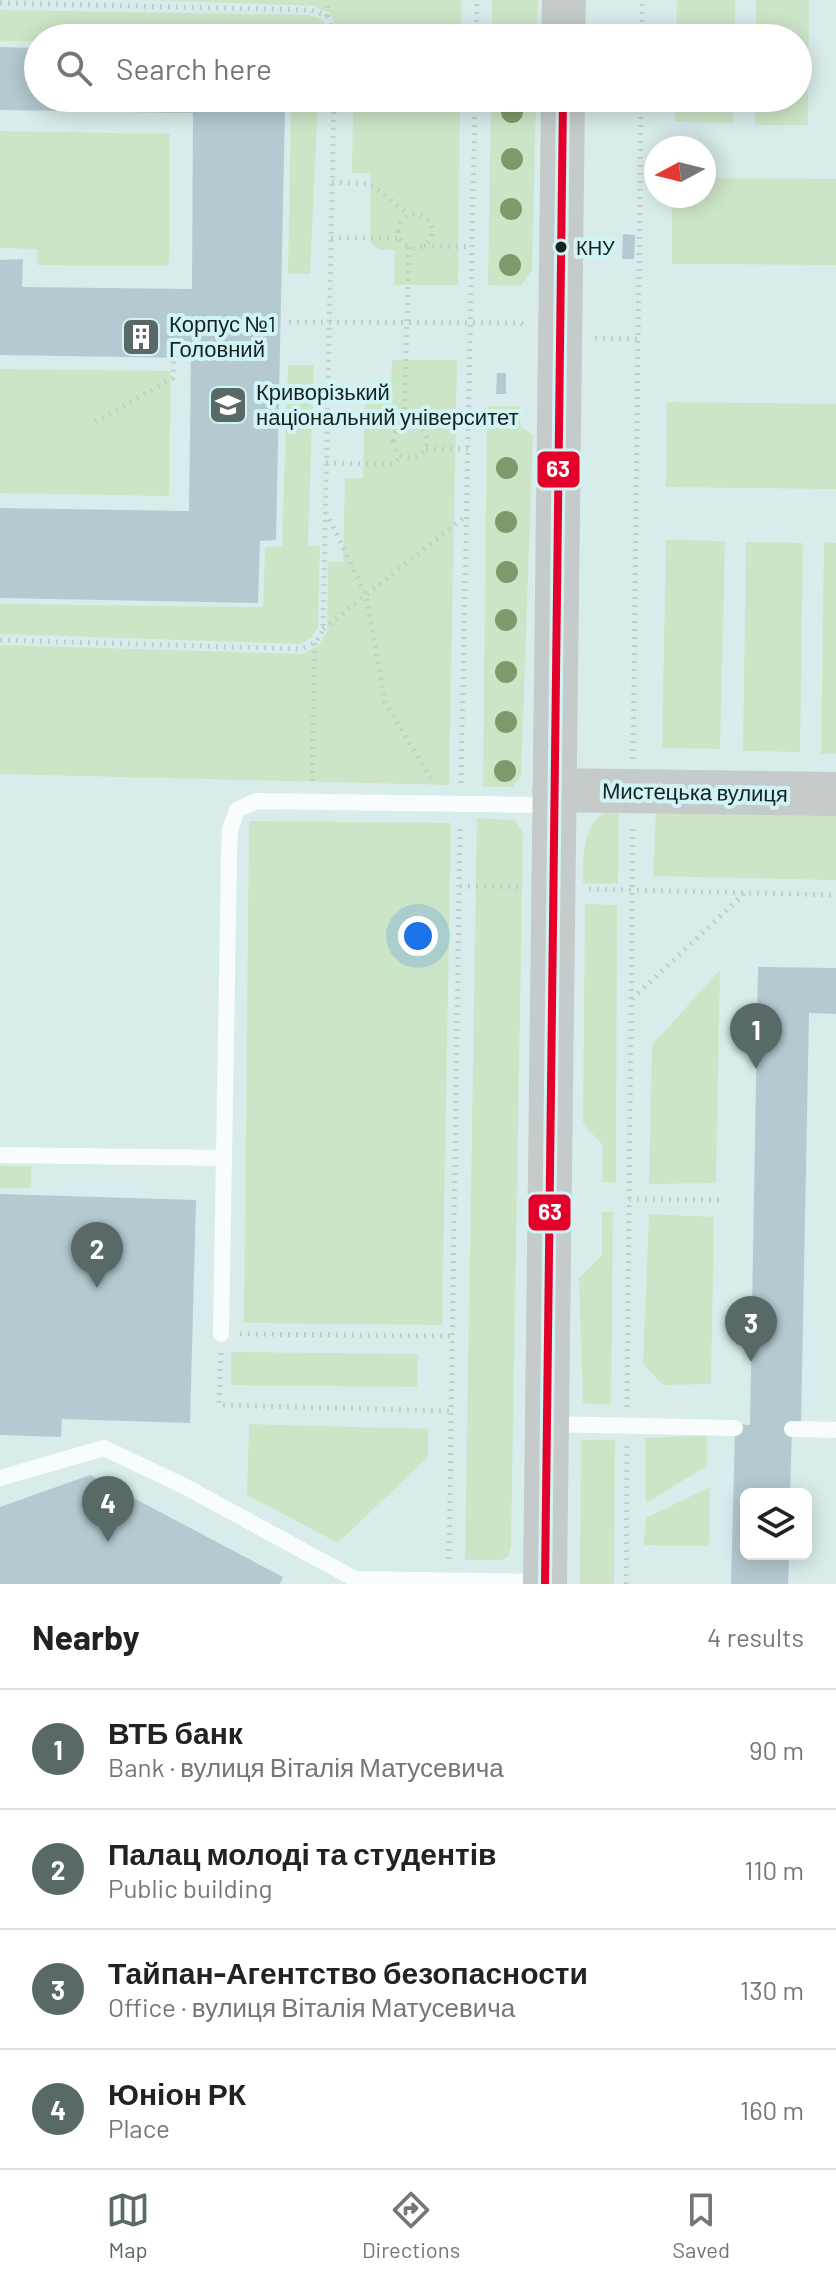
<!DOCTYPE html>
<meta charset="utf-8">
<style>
:root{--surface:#fff;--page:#f2f2f2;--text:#222;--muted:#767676;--line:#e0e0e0;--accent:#596968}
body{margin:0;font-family:Barlow,sans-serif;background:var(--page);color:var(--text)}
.controls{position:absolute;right:24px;bottom:24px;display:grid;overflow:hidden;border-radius:12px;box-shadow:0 4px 20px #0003}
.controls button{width:72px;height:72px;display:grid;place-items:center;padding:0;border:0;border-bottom:2px solid var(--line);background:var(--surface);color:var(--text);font:40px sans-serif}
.compass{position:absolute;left:644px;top:136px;width:72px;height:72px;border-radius:50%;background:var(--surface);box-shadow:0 4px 20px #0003;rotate:263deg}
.you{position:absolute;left:418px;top:936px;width:28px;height:28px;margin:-20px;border:6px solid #fff;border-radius:50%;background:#1a73e8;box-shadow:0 0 0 12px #1a73e833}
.badge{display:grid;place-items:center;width:52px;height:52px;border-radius:50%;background:var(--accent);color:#fff;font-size:26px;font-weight:700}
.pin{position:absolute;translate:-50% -66px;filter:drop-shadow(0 2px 4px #0008)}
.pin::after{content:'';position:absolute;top:42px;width:28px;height:24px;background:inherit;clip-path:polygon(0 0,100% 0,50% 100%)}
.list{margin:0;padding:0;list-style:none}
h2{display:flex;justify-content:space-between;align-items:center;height:104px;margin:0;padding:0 32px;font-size:34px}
h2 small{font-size:26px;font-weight:400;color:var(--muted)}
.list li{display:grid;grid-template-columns:52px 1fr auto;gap:24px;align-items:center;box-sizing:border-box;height:120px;padding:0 32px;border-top:2px solid var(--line)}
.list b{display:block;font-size:30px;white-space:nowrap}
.list p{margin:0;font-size:26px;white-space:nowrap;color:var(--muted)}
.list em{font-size:26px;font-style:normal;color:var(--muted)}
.icon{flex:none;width:44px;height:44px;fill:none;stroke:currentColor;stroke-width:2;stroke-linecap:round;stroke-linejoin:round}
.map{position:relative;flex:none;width:836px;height:1584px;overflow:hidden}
.search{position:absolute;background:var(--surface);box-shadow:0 4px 20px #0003;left:24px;right:24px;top:24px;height:88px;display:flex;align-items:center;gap:20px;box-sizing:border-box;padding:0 28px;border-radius:44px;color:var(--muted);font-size:30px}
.sheet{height:584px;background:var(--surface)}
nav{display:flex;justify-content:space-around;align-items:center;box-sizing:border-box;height:112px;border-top:2px solid var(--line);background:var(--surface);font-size:22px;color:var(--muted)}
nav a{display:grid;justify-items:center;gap:4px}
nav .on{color:var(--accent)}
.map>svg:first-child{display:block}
</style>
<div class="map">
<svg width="836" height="1584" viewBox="0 0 836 1584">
<rect width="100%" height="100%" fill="#d8eceb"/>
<path fill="#cde5c7" d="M 150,0 L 461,0 L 461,38 L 340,38 L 330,13 L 312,6 Z
M 492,0 L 538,0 L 537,38 L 492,38 Z
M 677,0 L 735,0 L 735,38 L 676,38 Z
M 756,0 L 809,0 L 808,125 L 755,125 L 756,98 L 798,98 L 798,38 L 756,38 Z
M 0,10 L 310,15 L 323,20 L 330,38 L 38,38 L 38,41 L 0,41 Z
M 269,98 L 329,98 L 329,100 L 318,100 L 310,274 L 288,274 L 291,102 L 269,101 Z
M 339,98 L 460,98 L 458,285 L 394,285 L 395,250 L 380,250 L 372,245 L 370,237 L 371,173 L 352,173 L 353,102 L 339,101 Z
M 491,98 L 536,98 L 532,270 L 521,286 L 488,285 Z
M 675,98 L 734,98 L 733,123 L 675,122 Z
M 0,131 L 170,134 L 169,266 L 37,265 L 37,249 L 0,248 Z
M 704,178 L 836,179 L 836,265 L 672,264 L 672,196 L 704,196 Z
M 392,360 L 457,360 L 449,785 L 0,774 L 0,645 L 303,654 L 319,645 L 327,631 L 328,562 L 343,562 L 345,478 L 363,478 L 365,398 C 372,386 378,386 391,386 Z
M 288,365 L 314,365 L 308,545 L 320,546 L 318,627 L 311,638 L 301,644 L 0,634 L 0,604 L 263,607 L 265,547 L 282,546 Z
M 0,369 L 171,371 L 169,496 L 0,493 Z
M 667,402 L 836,404 L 836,489 L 666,487 Z
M 487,406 L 519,406 L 521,427 L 533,435 L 521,776 L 513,787 L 483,787 Z
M 666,540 L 725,541 L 720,749 L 662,748 Z
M 746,542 L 803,543 L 800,752 L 743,751 Z
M 824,542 L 836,543 L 836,754 L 821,754 Z
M 619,807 L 618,884 L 583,884 C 583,851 582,816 619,807 Z
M 656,808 L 836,814 L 836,880 L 653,876 Z
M 477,818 L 515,820 L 523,833 L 511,1545 L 508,1557 L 501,1560 L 465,1560 Z
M 249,821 L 451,823 L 442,1325 L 244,1323 Z
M 585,904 L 617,905 L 616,1183 L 602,1182 L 603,1145 L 583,1124 Z
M 720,970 L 716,1183 L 649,1184 L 652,1045 Z
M 0,1166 L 31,1166 L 31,1188 L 0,1188 Z
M 602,1212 L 613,1212 L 611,1405 L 583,1403 L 579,1278 L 602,1255 Z
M 649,1214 L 714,1217 L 711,1384 L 663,1385 L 643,1364 Z
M 231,1352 L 418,1354 L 417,1387 L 231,1385 Z
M 249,1424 L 428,1429 L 428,1457 L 338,1543 L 247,1495 Z
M 707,1436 L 707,1466 L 646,1503 L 645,1438 Z
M 581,1440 L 615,1440 L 614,1584 L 580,1584 Z
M 710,1487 L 709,1546 L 644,1545 L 646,1518 Z"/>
<path fill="#b4cad0" d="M 0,47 L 38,48 L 38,98 L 264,98 L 264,107 L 285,107 L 276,540 L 260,541 L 258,603 L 0,598 L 0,508 L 189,511 L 191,358 L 0,355 L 0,260 L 23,259 L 22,287 L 192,289 L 193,113 L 0,110 Z
M 623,234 L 635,235 L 634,259 L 622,259 Z
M 497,373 L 506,373 L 506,394 L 496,394 Z
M 758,967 L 836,968 L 836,1014 L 809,1013 L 801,1425 L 792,1429 L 790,1494 L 746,1494 L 746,1554 L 789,1554 L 788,1584 L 731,1584 L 735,1428 L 735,1424 L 750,1425 Z
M 0,1194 L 196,1200 L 190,1423 L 62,1419 L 61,1437 L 0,1435 Z
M 90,1475 L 283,1577 L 280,1584 L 0,1584 L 0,1507 Z"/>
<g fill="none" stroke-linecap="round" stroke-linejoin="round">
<path stroke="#c6cccc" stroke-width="5" stroke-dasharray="2 6" stroke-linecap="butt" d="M 0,3 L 311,10 L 327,16 L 335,38
M 327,16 L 327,0
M 476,38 L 477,0
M 642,38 L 642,0
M 332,182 L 371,184 L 408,214
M398 231a17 17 0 1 1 34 0a17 17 0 1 1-34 0Z
M 331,238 L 399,238
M 424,246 L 472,247
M 289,322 L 520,323 L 527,326
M 595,338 L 638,339
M 95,422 L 173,378 L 174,358
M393 441a17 17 0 1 1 34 0a17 17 0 1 1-34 0Z
M 404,425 L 409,247
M 426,449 L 468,449
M 326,463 L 393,464 L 402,456
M 326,512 L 366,595 L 385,702 L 433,782
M 323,629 L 466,516
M 0,640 L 302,649 L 316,642 L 323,630 L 334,98
M 633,759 L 641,98
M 312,781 L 315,643
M 461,783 L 475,98
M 460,886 L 519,887
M 589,889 L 836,895
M 632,999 L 746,892
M 629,1199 L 721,1200
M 240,1334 L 453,1336
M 221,1353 L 219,1405 L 451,1411
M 627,1407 L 633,825
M 449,1559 L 460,825
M 626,1584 L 627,1445"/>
<path stroke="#f9fcfc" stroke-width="16" d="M 0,1155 L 223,1158
M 221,1334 L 229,856 L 230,830 L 237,810 L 256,801 L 552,805
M 548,1424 L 735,1428
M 792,1429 L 836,1430
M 0,1478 L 104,1448 L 184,1486 L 355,1579 L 543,1582"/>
<path stroke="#c4cbca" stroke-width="44" d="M 563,38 L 564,0
M 554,790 L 836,794
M 545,1584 L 563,98"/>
<g stroke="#d0f4f3" stroke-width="14">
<path id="bus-1" d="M 545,1584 L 563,98"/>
</g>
<use href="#bus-1" stroke="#e4002b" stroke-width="8"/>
</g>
<g fill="#7f9a6a">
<circle cx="512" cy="112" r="11"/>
<circle cx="512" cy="159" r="11"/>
<circle cx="511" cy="209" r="11"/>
<circle cx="510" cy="265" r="11"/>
<circle cx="507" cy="468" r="11"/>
<circle cx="506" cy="522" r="11"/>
<circle cx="507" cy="572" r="11"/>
<circle cx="506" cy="620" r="11"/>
<circle cx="506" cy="672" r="11"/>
<circle cx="506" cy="722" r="11"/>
<circle cx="505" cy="771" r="11"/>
</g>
<defs>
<g id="building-square" transform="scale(2)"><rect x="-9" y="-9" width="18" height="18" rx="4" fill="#596968" stroke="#d0f4f3"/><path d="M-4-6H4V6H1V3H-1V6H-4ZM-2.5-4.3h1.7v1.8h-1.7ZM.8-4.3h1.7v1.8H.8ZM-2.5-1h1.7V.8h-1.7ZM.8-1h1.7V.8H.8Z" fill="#fff"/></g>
<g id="university-square" transform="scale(2)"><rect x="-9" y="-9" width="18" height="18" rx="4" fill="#596968" stroke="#d0f4f3"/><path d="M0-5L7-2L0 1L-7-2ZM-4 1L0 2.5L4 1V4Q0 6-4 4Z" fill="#fff"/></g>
</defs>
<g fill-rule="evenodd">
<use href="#building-square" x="141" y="337"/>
<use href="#university-square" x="228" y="405"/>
</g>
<circle fill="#142221" stroke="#d0f4f3" stroke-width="3" cx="561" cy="247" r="7"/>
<g text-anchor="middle" stroke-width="8" stroke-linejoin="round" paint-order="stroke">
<g font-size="20" fill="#142221" stroke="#d0f4f3" text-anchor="start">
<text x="576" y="255">КНУ</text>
</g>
<g font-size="22" fill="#142221" stroke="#d0f4f3" text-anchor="start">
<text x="169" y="332">Корпус №1<tspan x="169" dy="25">Головний</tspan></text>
<text x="256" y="400">Криворізький<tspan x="256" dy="25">національний університет</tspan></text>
</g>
<g font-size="22" fill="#142221" stroke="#d0f4f3">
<text transform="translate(695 792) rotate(1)" y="8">Мистецька вулиця</text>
</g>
</g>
<g stroke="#d0f4f3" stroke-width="3">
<rect x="536" y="450" width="45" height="39" rx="8" fill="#e4002b"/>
<rect x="527" y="1193" width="45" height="39" rx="8" fill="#e4002b"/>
</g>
<g font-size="22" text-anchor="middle" font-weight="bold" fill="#fff">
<text x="558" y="477">63</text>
<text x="550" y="1220">63</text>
</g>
</svg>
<div class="controls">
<button><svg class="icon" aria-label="layers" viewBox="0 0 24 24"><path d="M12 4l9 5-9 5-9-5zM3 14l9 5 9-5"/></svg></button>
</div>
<svg class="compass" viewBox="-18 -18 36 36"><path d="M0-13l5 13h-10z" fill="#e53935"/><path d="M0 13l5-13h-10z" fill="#767676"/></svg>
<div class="you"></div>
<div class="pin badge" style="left:756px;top:1069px">1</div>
<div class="pin badge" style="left:97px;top:1288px">2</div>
<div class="pin badge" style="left:751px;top:1362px">3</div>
<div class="pin badge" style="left:108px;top:1542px">4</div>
<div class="search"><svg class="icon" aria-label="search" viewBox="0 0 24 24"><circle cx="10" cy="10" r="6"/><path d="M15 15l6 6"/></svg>Search here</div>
</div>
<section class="sheet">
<h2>Nearby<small>4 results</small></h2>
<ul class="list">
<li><span class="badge">1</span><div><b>ВТБ банк</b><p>Bank · вулиця Віталія Матусевича</p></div><em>90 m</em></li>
<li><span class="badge">2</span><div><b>Палац молоді та студентів</b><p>Public building</p></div><em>110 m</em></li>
<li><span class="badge">3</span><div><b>Тайпан-Агентство безопасности</b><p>Office · вулиця Віталія Матусевича</p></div><em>130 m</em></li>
<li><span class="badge">4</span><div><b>Юніон РК</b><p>Place</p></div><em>160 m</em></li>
</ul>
</section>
<nav>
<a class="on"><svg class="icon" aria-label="map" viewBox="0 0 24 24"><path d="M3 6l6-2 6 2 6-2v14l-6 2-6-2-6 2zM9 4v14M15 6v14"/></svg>Map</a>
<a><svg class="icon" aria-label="directions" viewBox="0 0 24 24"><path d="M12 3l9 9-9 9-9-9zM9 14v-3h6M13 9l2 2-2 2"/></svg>Directions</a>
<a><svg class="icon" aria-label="saved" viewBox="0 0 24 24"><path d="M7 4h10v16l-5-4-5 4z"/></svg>Saved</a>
</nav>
